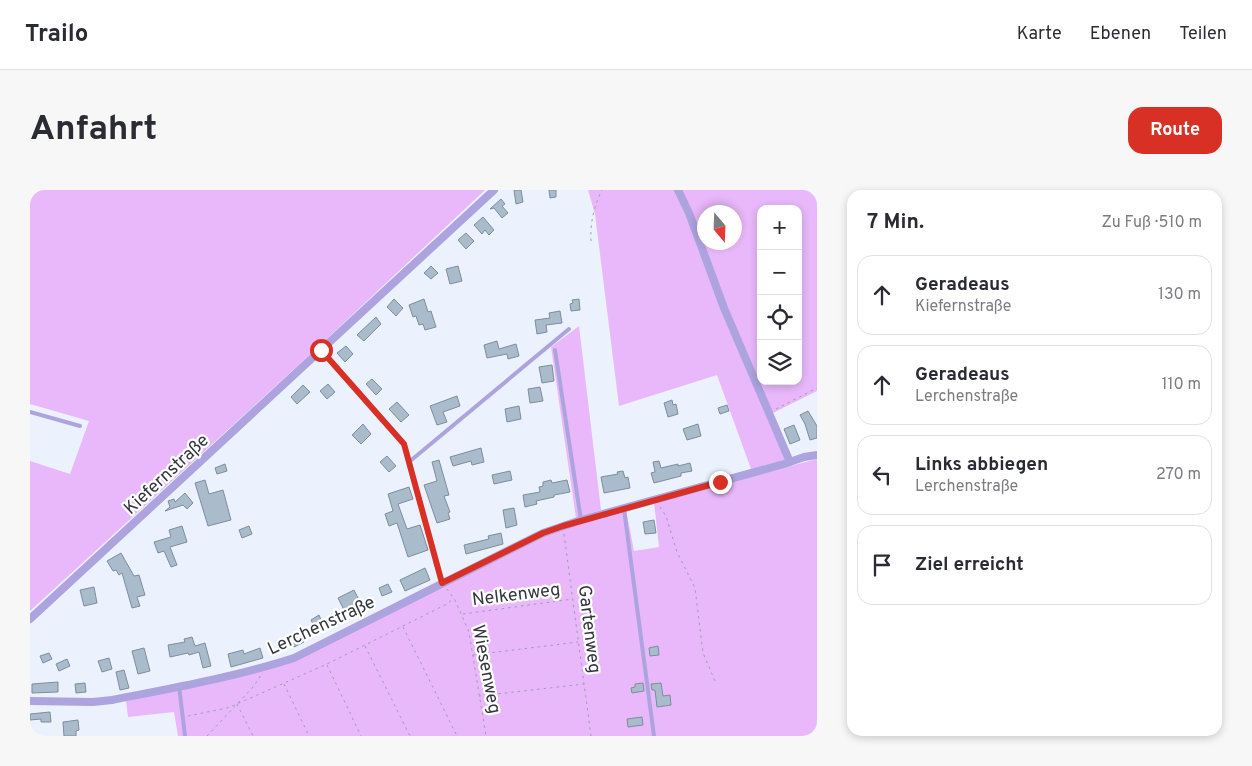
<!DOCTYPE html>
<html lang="de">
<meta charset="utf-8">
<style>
:root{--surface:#fff;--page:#f7f7f7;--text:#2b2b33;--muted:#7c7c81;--line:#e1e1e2;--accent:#d93025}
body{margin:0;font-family:Overpass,sans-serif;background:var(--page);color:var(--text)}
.controls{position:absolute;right:15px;top:15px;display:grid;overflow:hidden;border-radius:10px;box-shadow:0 2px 8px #0003}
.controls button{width:45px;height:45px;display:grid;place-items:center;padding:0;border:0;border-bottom:1px solid var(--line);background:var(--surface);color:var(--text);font:25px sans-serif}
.compass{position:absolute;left:667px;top:15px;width:45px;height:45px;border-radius:50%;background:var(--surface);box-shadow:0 2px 8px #0003;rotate:161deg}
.stop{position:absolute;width:15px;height:15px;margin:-11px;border:4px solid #d93025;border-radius:50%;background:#fff}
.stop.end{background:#d93025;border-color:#fff;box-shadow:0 1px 5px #0008}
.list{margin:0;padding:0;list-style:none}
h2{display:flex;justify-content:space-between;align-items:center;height:65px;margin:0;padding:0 20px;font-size:21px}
h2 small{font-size:16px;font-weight:400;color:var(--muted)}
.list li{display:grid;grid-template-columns:32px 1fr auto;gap:15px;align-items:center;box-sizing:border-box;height:80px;margin:0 10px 10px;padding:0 10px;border:1px solid var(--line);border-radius:15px}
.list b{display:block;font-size:19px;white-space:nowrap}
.list p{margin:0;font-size:16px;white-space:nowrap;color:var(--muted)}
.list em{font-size:16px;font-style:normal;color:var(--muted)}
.icon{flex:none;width:28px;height:28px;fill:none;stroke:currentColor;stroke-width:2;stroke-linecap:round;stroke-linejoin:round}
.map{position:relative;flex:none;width:787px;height:546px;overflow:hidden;border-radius:15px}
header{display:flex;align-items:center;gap:30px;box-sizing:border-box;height:70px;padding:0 25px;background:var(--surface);border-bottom:1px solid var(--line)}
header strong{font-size:24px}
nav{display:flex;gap:28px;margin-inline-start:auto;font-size:18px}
.intro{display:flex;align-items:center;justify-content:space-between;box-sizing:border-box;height:120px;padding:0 30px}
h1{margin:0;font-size:35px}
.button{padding:12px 22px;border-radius:15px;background:var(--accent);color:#fff;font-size:18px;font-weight:700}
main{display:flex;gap:30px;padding:0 30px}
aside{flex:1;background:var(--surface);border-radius:15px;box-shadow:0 2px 8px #0003}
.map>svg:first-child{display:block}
</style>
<header>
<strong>Trailo</strong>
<nav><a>Karte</a><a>Ebenen</a><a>Teilen</a></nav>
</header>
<div class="intro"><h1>Anfahrt</h1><a class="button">Route</a></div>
<main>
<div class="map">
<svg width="787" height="546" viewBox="0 0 787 546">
<rect width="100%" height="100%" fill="#ecf1fe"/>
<path fill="#e8b8fa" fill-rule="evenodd" d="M 6,0 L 455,0 L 287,158 L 0,421 L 0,271 L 40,284 L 59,231 L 0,214 L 0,10 Z
M 558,0 L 787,0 L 787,201 L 737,226 L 757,270 L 721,279 L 687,185 L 589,216 L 565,24 ZM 731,19 L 768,19 L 768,191 L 731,191 ZM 674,22 L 704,22 L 704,52 L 674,52 Z
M 549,136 L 571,320 L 546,328 L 521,157 Z
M 787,269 L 787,546 L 148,546 L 144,522 L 98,527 L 96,511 L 229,482 L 264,470 L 512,347 L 537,336 L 596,320 L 604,361 L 629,357 L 624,312 Z"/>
<path fill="#aabbcb" stroke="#7c8d9b" d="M 484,0 L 491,0 L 493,12 L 486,14 Z
M 519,0 L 526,0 L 526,7 L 520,8 Z
M 471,9 L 475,14 L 472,16 L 478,23 L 472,28 L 464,18 L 460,19 Z
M 453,27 L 464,40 L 459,45 L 455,40 L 452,44 L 444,35 Z
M 436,43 L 444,51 L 436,59 L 428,50 Z
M 401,76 L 408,83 L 401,89 L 394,83 Z
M 428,76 L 432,91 L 420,94 L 416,79 Z
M 364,109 L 373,118 L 366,126 L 357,117 Z
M 394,109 L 398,122 L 401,121 L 406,137 L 395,140 L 393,134 L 389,135 L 386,126 L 383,127 L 379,115 Z
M 549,109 L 550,120 L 541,121 L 540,114 L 543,113 L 542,110 Z
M 530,121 L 532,133 L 516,135 L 517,142 L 507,144 L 505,130 L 520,128 L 519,123 Z
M 346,127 L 351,134 L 334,151 L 327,145 Z
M 467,151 L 469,159 L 486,154 L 489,166 L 478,169 L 477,164 L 457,168 L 454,155 Z
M 316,156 L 323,164 L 315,172 L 307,163 Z
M 522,175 L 524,191 L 512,193 L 509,177 Z
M 342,189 L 352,199 L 346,205 L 336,194 Z
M 298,194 L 305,202 L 297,209 L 290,201 Z
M 273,195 L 280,202 L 267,214 L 261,207 Z
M 510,197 L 513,211 L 500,213 L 498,199 Z
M 427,206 L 430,216 L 413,222 L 417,232 L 407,235 L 400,216 Z
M 642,210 L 643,215 L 646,214 L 648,224 L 638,227 L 634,213 Z
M 367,212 L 379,225 L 371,232 L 359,219 Z
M 697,215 L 699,221 L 690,224 L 688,218 Z
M 489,216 L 491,229 L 477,232 L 475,219 Z
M 778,221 L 787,236 L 787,248 L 780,250 L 775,234 L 770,225 Z
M 333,234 L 341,244 L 331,254 L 322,245 Z
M 668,234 L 671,246 L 657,250 L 653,239 Z
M 764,235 L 770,250 L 760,254 L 754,239 Z
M 451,258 L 454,272 L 442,275 L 441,271 L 423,276 L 420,267 Z
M 357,266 L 366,276 L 359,282 L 350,272 Z
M 409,270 L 419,305 L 414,306 L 420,322 L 418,323 L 420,329 L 407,333 L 394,295 L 407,291 L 402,272 Z
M 629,271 L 631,278 L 648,274 L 648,276 L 660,273 L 662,281 L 651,283 L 651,286 L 624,293 L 621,283 L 625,282 L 623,272 Z
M 195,274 L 197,281 L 187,284 L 185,278 Z
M 480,281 L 482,290 L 464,294 L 462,285 Z
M 593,281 L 595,288 L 598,287 L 600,298 L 574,303 L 571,287 L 588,284 L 587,282 Z
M 175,290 L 179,304 L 193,300 L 201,330 L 178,336 L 165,293 Z
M 521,290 L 522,293 L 537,290 L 540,302 L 524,305 L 524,307 L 506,311 L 507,314 L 495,317 L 493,305 L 510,302 L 509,297 L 513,296 L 513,292 Z
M 379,297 L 383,309 L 368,314 L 377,339 L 390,335 L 398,360 L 378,367 L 367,333 L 359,336 L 355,324 L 363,321 L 358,304 Z
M 155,303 L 163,313 L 157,319 L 153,315 L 135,321 L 140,317 L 138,311 L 144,309 L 145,312 Z
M 484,318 L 487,335 L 476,338 L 473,320 Z
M 624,330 L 626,343 L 615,344 L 613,332 Z
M 152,336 L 157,352 L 140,357 L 147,375 L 141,377 L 134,361 L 128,363 L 124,352 L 141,347 L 139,340 Z
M 219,336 L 222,344 L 212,348 L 209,340 Z
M 471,343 L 473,354 L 436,364 L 434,355 L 459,349 L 458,346 Z
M 91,363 L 104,386 L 109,385 L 115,405 L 107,407 L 110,416 L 102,418 L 92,383 L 89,385 L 86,380 L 83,381 L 77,371 Z
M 395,378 L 400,390 L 375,401 L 370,390 Z
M 358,394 L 362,402 L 352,406 L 349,398 Z
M 64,397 L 67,413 L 54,416 L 50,400 Z
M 324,400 L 331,414 L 315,422 L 308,408 Z
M 289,425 L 292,432 L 284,436 L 281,430 Z
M 305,425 L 309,434 L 299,438 L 295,430 Z
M 270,444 L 274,452 L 264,457 L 260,449 Z
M 162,447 L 165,456 L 175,453 L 181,476 L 173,478 L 169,462 L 159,465 L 158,463 L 140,467 L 138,455 L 155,452 L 154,449 Z
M 628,456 L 629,465 L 620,466 L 619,458 Z
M 114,458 L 120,481 L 108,484 L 102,461 Z
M 230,458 L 233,468 L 201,477 L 198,464 L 213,460 L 214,464 Z
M 19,463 L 22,469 L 13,473 L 10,466 Z
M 79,468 L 82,479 L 72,482 L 68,471 Z
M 37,469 L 40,476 L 29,481 L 26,474 Z
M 94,480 L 99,498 L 90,500 L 86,482 Z
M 28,492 L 28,502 L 2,503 L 2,494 Z
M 55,493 L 56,502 L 46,503 L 45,494 Z
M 613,493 L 614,501 L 602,503 L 601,498 L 605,497 L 605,494 Z
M 631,493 L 633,506 L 640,505 L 641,515 L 627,517 L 625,500 L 622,500 L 621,494 Z
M 20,522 L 21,532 L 11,532 L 11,529 L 0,530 L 0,524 Z
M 612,527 L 613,535 L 598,537 L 597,529 Z
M 48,530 L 49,540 L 46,541 L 46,546 L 34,546 L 33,532 Z"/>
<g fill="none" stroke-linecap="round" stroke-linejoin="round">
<path stroke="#9ca0ab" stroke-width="1" stroke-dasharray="2.5 4" stroke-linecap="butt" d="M 561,51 C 560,33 564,16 572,0
M 746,219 L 787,198
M 630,317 L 636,326 L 647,362 L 665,398 L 673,463 L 685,491
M 534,344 L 561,546
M 417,399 L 425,410 L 439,442 L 456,546
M 433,424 L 543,409
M 373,437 L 427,546
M 335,456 L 380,546
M 443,465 L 548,452
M 297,475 L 331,546
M 254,494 L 279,546
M 449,506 L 554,494
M 207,514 L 223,546
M 158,526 L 197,518 L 207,514 L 297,474 L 417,414 L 424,408
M 177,546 L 224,496 L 231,485"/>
<path stroke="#ada3de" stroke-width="4" d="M 291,160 L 374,254 L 412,393
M 525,160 L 551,330
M 0,222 L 50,236
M 379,272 L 539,139
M 594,319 L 624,546
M 149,496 L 155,546"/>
<path stroke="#ada3de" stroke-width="8" d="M 648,0 L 659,23 L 694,118 L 760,272
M 0,429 L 464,0
M 0,511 L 63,512 L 82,510 C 143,498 205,487 264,468 L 513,343 L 551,330 L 754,274 L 774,267 L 787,265"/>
</g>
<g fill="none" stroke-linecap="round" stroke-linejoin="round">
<path stroke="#d93025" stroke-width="6" d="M 291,160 L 374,254 L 412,393 L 513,343 L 533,336 L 690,292"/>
</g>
<g text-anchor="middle" stroke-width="4.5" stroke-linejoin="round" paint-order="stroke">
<g font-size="18" fill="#33363e" stroke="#fff">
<text transform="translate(136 284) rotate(-43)" y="6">Kiefernstraße</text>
<text transform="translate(486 404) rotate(-7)" y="6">Nelkenweg</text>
<text transform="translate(291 435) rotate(-25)" y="6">Lerchenstraße</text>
<text transform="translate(560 439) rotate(83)" y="6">Gartenweg</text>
<text transform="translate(457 479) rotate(79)" y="6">Wiesenweg</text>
</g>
</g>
</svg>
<div class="controls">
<button>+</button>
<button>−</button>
<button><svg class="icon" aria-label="locate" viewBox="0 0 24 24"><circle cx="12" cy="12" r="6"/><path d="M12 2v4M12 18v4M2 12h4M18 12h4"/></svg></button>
<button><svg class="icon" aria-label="layers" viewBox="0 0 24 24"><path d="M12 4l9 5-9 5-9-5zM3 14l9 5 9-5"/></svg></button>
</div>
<svg class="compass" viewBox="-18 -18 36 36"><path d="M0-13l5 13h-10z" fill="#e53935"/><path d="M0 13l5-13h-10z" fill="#7c7c81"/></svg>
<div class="stop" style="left:291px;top:160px"></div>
<div class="stop end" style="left:690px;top:292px"></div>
</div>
<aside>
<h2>7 Min.<small>Zu Fuß · 510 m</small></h2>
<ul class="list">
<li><svg class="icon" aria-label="ahead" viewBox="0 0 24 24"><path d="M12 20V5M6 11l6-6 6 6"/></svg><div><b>Geradeaus</b><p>Kiefernstraße</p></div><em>130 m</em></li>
<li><svg class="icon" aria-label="ahead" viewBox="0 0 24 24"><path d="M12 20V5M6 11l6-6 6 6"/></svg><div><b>Geradeaus</b><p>Lerchenstraße</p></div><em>110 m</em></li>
<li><svg class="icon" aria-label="left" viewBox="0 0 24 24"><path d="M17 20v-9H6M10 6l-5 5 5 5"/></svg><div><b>Links abbiegen</b><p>Lerchenstraße</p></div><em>270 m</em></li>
<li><svg class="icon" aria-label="arrive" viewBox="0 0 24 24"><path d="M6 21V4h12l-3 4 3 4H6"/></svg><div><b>Ziel erreicht</b></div></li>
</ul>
</aside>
</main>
